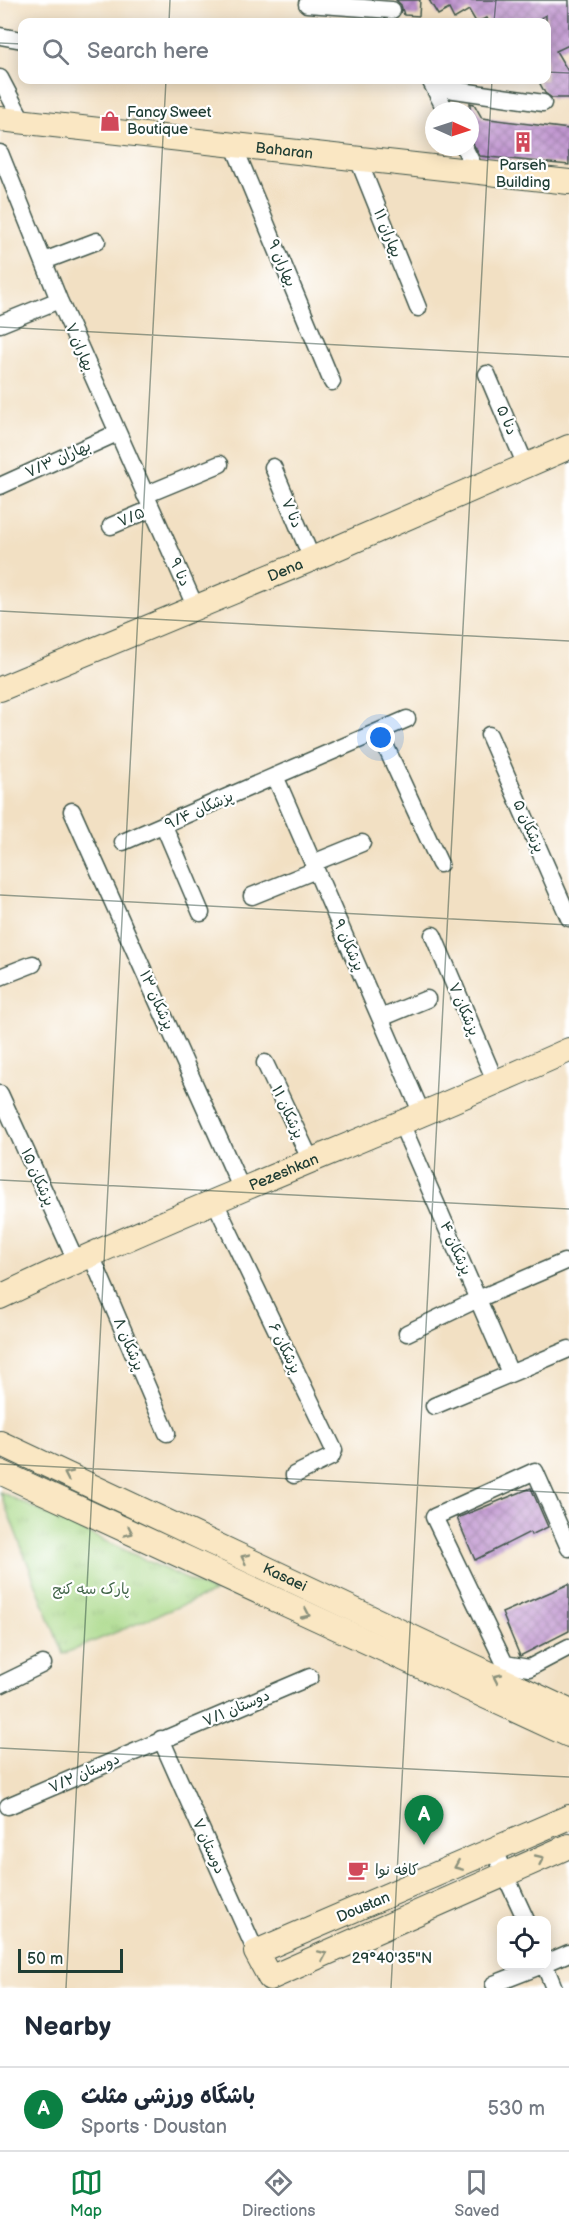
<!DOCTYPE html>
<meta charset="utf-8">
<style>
:root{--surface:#fff;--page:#f2f2f3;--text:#1f2937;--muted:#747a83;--line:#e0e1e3;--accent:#0b8043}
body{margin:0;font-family:"Balsamiq Sans","Playpen Sans Arabic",sans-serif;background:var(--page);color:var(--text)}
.controls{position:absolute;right:18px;bottom:18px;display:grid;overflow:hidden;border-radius:12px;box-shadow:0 3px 15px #0003}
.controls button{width:54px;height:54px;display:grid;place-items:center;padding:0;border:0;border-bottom:2px solid var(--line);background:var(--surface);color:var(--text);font:30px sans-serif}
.compass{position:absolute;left:425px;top:102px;width:54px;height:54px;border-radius:50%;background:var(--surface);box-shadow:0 3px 15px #0003;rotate:93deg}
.scale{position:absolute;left:18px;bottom:15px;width:105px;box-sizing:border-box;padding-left:6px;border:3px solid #1f3d34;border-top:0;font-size:16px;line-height:21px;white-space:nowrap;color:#1f3d34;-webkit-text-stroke:4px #fff;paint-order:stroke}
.you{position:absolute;left:381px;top:738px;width:21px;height:21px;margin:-15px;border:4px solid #fff;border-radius:50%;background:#1a73e8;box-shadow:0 0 0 9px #1a73e833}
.badge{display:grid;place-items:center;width:39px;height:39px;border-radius:50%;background:var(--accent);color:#fff;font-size:20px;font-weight:700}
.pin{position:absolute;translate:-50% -50px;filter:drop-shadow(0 2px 3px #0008)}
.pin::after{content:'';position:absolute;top:32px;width:21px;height:18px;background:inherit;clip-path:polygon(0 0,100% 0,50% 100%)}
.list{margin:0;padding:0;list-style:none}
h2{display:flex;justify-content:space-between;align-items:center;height:78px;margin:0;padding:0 24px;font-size:26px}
h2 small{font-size:20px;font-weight:400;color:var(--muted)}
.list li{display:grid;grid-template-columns:39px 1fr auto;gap:18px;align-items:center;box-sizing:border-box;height:84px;padding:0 24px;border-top:2px solid var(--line)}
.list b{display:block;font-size:22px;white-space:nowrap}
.list p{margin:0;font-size:20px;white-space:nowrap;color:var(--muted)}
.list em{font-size:20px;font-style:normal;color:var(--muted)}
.icon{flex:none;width:33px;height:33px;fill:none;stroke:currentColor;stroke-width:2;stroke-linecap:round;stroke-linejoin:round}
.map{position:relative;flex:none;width:569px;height:1988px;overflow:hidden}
.search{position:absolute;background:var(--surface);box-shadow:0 3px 15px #0003;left:18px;right:18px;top:18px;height:66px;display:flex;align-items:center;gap:15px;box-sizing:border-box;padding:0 21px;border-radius:12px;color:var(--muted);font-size:22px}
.sheet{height:162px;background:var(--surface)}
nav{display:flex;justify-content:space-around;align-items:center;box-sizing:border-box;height:84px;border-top:2px solid var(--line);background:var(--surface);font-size:16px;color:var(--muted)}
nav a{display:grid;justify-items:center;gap:3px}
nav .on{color:var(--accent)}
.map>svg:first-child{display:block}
</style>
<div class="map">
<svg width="569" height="1988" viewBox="0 0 569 1988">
<defs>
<pattern id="park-tufts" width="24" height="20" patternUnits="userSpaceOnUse" patternTransform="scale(1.5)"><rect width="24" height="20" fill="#a7d886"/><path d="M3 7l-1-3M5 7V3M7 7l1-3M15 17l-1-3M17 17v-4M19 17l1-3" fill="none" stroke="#8fba74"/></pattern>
<pattern id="building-cross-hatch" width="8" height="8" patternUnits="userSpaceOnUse" patternTransform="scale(1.5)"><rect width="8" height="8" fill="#be91ce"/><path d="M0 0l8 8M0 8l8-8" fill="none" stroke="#9a78a8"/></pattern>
</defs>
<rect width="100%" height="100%" fill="#fff"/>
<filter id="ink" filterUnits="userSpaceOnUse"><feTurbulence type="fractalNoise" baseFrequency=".0167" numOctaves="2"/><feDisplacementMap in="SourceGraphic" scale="12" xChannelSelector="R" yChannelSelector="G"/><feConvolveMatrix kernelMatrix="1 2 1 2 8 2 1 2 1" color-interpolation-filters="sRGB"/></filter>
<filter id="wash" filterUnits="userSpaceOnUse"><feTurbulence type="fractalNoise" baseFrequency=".008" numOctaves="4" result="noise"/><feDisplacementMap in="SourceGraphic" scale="24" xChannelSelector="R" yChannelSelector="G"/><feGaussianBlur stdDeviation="1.35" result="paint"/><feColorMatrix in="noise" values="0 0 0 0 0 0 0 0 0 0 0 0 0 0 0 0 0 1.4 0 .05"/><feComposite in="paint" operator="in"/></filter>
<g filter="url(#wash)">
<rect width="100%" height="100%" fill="#f2e0c3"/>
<path fill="url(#park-tufts)" stroke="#638a5d" stroke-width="1.5" d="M 0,1492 L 214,1592 L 63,1654 Z"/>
<g id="blocks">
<path fill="url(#building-cross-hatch)" d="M 420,0 L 419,16 L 404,15 L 401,5 L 396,0 Z
M 429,0 L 569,0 L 569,45 L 556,51 L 569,73 L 569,98 L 552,98 L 545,93 L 538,80 L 546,80 L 546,15 L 533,22 L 489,22 L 487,18 L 476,22 L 469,10 L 454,19 L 449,9 L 438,15 Z
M 470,103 L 474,104 L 482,118 L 569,129 L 569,165 L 480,156 L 470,138 Z
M 531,1488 L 548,1527 L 531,1535 L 530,1532 L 475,1560 L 457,1518 Z
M 569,1584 L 569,1631 L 520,1656 L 502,1613 Z"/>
</g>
</g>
<g filter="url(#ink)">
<use href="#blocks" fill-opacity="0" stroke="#3f5549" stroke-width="1.5"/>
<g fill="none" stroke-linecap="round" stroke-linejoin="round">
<g stroke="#3f5549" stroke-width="19">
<path id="street" d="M 307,4 L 392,10
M 0,36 L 22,40
M 0,78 L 22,120
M 430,80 L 446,111
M 434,87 L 543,103
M 233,144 L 332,382
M 464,147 L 476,171
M 0,153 L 59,300 L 195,606
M 358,159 L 418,308
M 44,261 L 97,241
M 0,324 L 59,300
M 487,374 L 526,466
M 273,467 L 312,559
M 0,486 L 117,433
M 145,495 L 220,464
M 111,526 L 151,509
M 379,732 L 440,864
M 489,735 L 569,918
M 275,776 L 422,1114
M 72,811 L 242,1190
M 164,826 L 201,913
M 123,842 L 407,719
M 313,863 L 362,843
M 252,896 L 316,870
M 433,935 L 496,1083
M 0,977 L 33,964
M 381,1018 L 427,999
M 265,1063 L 311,1161
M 0,1094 L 76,1261
M 401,1123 L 510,1373
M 215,1202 L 334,1450 L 331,1457 L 294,1475
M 91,1255 L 167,1433
M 407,1333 L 478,1299 L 564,1262
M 434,1406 L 569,1349
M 569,1548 L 535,1471 L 434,1517 L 505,1664 L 529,1668 L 569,1647
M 0,1685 L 43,1664
M 161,1739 L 256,1952
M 8,1806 L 310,1677
M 494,1851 L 526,1920
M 546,1963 L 569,1953
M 545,1966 L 554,1988
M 494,1984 L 540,1966"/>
</g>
<g stroke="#3f5549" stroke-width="26">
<g id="secondary">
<path id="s1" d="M 0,119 L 569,182"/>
<path id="s2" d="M 0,689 L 312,559 L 569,447"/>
<path id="s3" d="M 0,1297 C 186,1208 381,1135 569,1050"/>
<path id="s4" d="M 0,1443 L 569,1711"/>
<path d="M 0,1472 L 569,1735"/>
<path d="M 569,1817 L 256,1952 L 270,1978 L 569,1846"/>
</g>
</g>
<use href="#street" stroke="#fff" stroke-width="16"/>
<use href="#secondary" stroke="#fae7c3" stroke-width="24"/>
</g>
<defs><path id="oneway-chevron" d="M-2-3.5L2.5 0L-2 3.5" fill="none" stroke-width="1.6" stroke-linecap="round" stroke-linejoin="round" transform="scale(1.5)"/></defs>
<g stroke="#8c927c">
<use href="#oneway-chevron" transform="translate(68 1475) rotate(-155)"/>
<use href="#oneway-chevron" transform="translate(129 1532) rotate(25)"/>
<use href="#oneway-chevron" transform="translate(245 1558) rotate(-155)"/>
<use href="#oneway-chevron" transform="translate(306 1614) rotate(25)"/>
<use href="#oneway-chevron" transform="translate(497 1678) rotate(-155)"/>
<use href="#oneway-chevron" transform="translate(540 1859) rotate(-25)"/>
<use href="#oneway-chevron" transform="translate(458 1866) rotate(157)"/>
<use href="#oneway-chevron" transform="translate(323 1955) rotate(-24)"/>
</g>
</g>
<path fill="none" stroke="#1f3d34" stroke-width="1.5" stroke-opacity="0.45" d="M 169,22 L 170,0M 494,22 L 496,0M 0,43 L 22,44M 546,72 L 569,73M 0,327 L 569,357M 0,611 L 569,641M 0,895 L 569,925M 0,1180 L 569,1209M 0,1464 L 569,1493M 0,1748 L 569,1777M 66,1988 L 166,80M 391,1988 L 492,80"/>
<defs>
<g id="shop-bare" transform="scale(1.62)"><path d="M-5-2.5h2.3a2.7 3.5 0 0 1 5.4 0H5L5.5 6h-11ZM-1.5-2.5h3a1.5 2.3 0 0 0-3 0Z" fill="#d1495b" stroke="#fff" stroke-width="2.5" paint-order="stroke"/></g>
<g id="building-bare" transform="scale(1.62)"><path d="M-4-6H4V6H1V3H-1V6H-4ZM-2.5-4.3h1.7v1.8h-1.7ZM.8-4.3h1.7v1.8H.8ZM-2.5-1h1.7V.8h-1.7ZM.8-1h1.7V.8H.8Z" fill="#d1495b" stroke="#fff" stroke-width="2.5" paint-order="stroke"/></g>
<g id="cafe-bare" transform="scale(1.62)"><path d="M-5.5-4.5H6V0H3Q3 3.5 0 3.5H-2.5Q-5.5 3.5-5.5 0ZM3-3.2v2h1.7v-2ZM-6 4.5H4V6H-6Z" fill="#d1495b" stroke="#fff" stroke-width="2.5" paint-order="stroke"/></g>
</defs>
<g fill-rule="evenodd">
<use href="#shop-bare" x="110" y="121"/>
<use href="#building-bare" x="523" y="142"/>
<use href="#cafe-bare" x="358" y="1870"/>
</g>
<g text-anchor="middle" stroke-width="4.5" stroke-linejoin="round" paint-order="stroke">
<g font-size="15" fill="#1f3d34" stroke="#fff" text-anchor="start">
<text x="127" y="117">Fancy Sweet<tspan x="127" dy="17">Boutique</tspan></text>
<text x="523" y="170" text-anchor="middle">Parseh<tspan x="523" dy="17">Building</tspan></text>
<text x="375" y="1875">کافه نوا</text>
</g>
<g font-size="15" fill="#1f3d34" stroke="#fff">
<text dy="5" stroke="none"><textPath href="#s1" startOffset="286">Baharan</textPath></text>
<text transform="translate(388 233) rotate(68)" y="5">۱۱ بهاران</text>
<text transform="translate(282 263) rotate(67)" y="5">۹ بهاران</text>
<text transform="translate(80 347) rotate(67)" y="5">۷ بهاران</text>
<text transform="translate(507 420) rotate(67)" y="5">۵ دنا</text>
<text transform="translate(58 459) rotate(-24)" y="5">۷/۳ بهاران</text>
<text transform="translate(292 513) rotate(67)" y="5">۷ دنا</text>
<text transform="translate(131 517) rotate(-23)" y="5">۷/۵</text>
<text dy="5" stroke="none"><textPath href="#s2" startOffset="309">Dena</textPath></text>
<text transform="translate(180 572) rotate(66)" y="5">۹ دنا</text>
<text transform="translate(199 810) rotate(-24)" y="5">۹/۴ پزشکان</text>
<text transform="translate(529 826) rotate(66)" y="5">۵ پزشکان</text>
<text transform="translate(349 945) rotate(66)" y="5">۹ پزشکان</text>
<text transform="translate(157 1000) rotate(66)" y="5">۱۳ پزشکان</text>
<text transform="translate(464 1009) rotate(67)" y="5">۷ پزشکان</text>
<text transform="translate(288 1112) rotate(65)" y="5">۱۱ پزشکان</text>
<text dy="5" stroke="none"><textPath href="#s3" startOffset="310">Pezeshkan</textPath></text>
<text transform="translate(38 1177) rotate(66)" y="5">۱۵ پزشکان</text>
<text transform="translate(456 1248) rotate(66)" y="5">۴ پزشکان</text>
<text transform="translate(129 1344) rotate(67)" y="5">۸ پزشکان</text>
<text transform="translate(285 1348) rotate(64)" y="5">۶ پزشکان</text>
<text dy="5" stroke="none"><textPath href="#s4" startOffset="315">Kasaei</textPath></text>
<text transform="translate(236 1708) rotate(-23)" y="5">۷/۱ دوستان</text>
<text transform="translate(84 1773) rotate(-24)" y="5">۷/۲ دوستان</text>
<text transform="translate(209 1846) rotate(66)" y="5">۷ دوستان</text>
<text transform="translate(363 1907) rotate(-23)" y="5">Doustan</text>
</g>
<g font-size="15" fill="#416448" stroke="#fff">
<text x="91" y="1594">پارک سه کنج</text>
</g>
</g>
<g font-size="15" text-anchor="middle" fill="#1f3d34" stroke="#fff" stroke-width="4.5" stroke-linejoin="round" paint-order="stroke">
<text x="392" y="1963">29°40'35"N</text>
</g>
</svg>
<div class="controls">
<button><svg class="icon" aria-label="locate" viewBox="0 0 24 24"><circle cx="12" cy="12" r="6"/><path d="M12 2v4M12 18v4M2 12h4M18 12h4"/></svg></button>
</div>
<svg class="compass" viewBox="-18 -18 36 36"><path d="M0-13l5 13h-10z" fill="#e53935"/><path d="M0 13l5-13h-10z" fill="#747a83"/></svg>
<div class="scale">50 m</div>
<div class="you"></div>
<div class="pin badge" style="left:424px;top:1845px">A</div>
<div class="search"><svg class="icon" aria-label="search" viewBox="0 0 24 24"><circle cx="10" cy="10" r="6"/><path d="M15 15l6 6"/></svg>Search here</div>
</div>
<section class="sheet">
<h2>Nearby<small></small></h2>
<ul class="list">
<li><span class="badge">A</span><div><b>باشگاه ورزشی مثلث</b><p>Sports · Doustan</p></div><em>530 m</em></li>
</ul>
</section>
<nav>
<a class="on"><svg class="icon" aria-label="map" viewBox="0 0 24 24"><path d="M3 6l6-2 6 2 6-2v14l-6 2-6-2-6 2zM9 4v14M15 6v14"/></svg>Map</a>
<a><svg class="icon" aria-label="directions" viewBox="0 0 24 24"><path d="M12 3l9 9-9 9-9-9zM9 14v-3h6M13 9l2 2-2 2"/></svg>Directions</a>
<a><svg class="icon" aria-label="saved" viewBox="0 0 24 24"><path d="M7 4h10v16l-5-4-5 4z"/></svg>Saved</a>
</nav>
